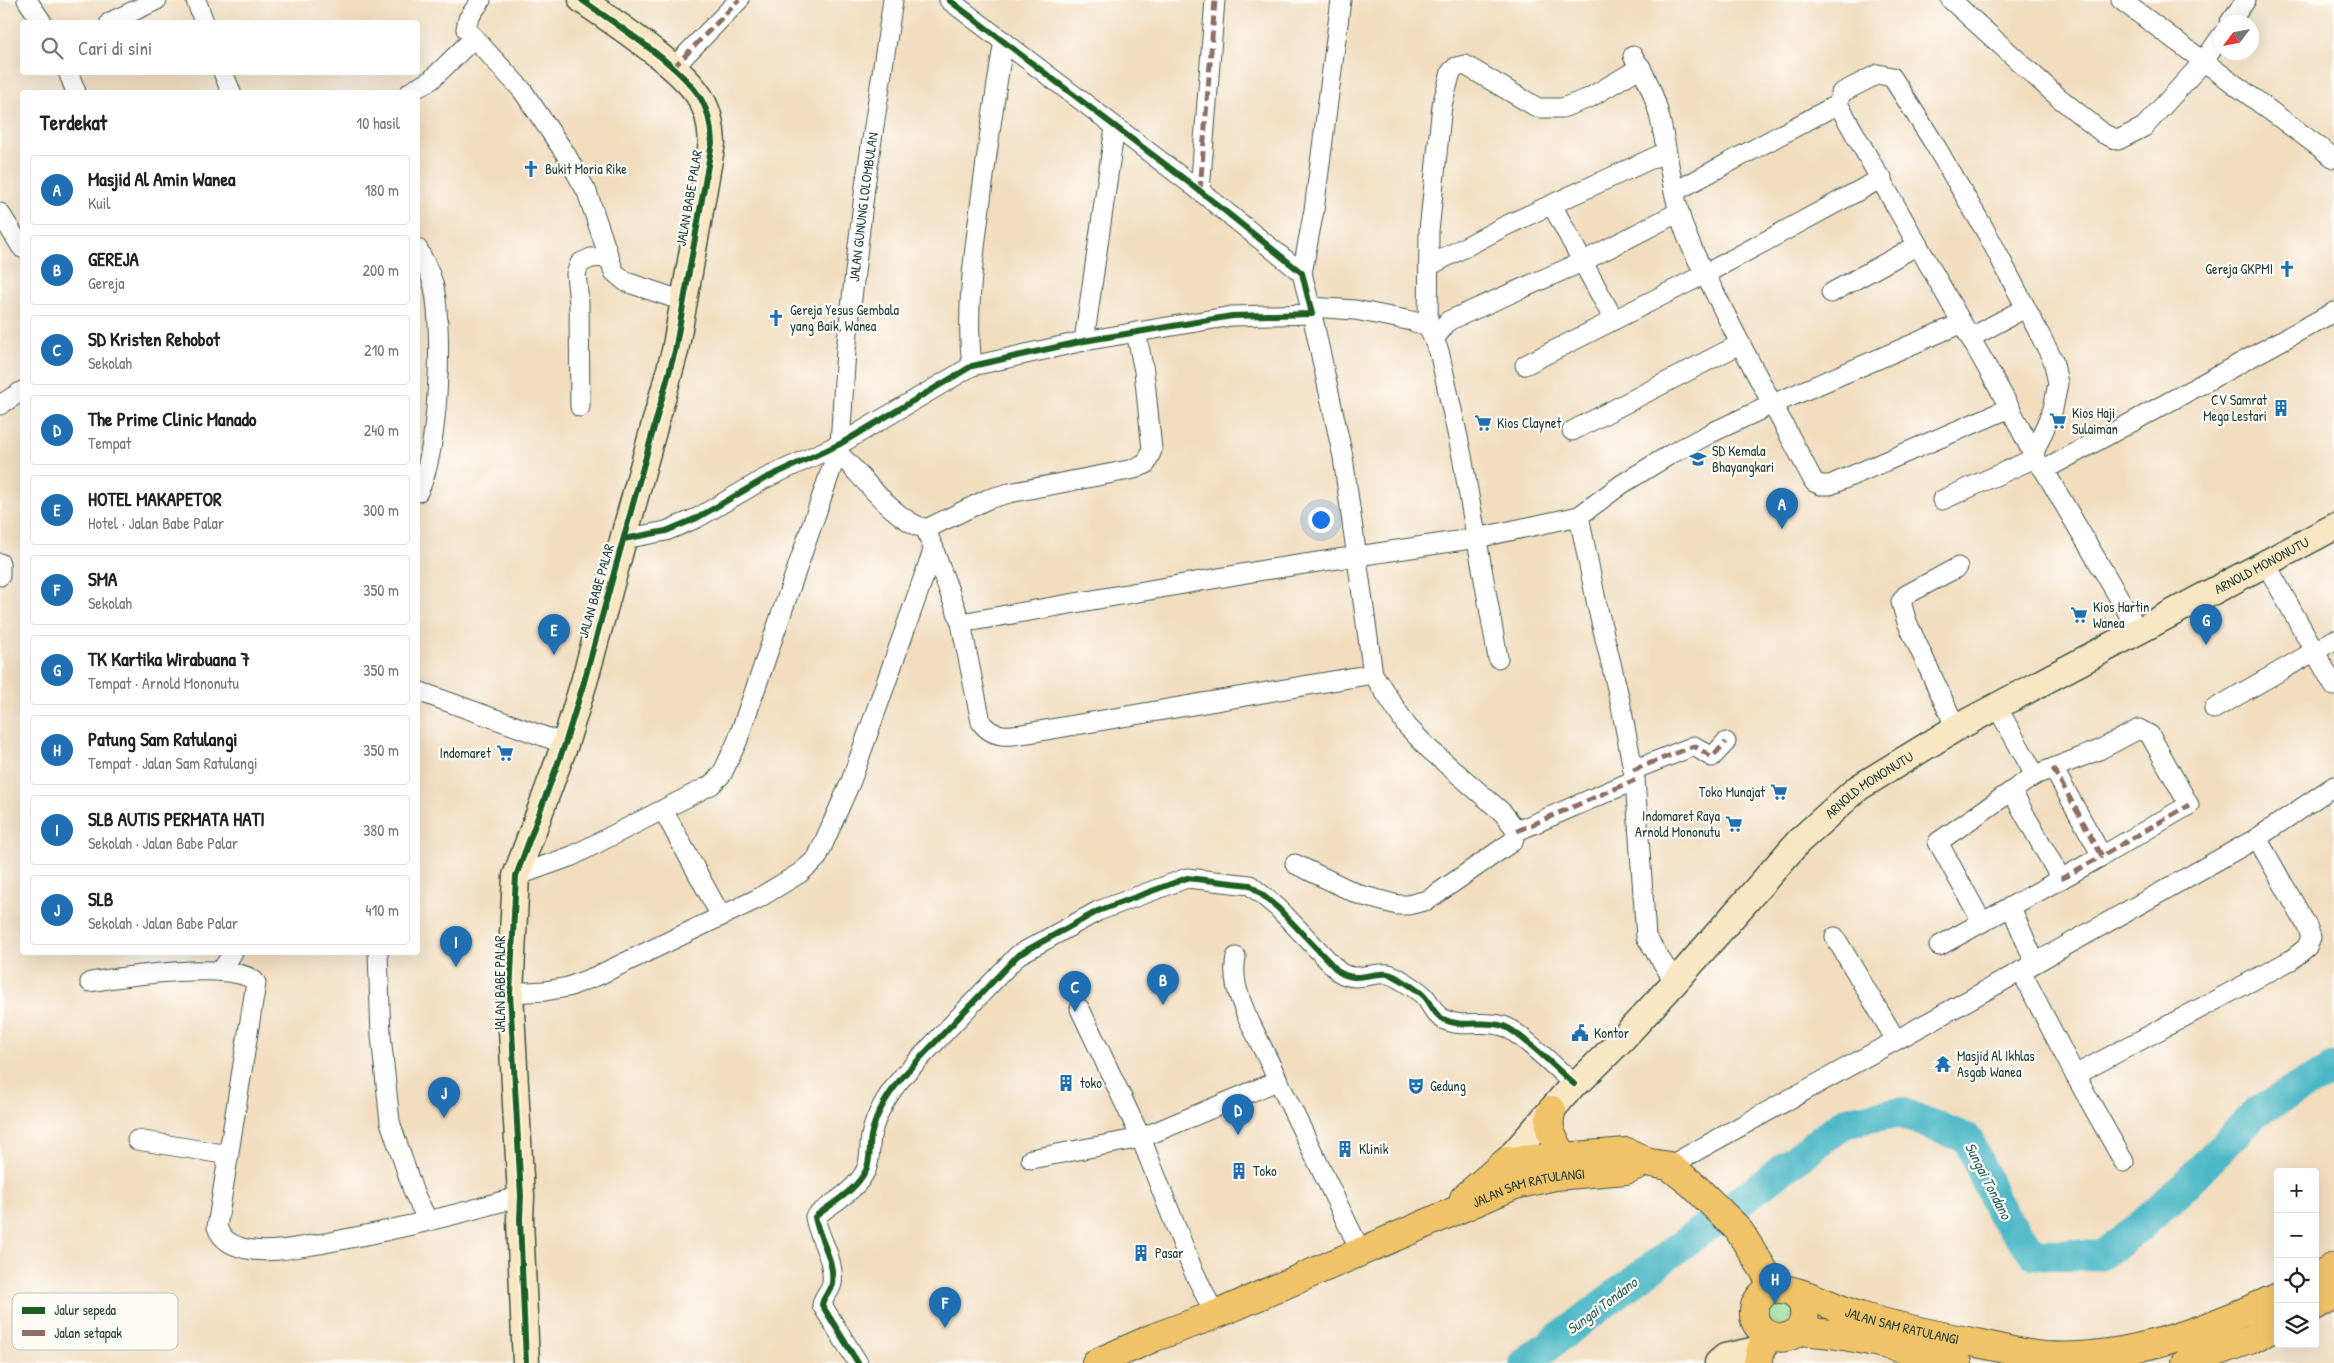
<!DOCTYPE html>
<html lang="id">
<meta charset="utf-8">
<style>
:root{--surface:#fff;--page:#f2f2f2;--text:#222;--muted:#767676;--line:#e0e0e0;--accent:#1f6fb2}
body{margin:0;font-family:"Patrick Hand",sans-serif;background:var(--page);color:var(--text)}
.controls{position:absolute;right:15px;bottom:15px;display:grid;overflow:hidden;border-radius:5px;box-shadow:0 5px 20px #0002}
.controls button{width:45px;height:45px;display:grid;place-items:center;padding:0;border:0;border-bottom:1px solid var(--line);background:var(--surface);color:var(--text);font:25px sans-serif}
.compass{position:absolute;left:2214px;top:15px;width:45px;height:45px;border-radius:50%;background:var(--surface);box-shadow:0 5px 20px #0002;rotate:238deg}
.you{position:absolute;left:1320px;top:519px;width:18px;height:18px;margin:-12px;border:4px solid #fff;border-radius:50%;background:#1a73e8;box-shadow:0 0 0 8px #1a73e833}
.badge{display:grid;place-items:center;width:32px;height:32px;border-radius:50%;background:var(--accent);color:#fff;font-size:16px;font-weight:700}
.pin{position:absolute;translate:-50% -41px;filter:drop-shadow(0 1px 2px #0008)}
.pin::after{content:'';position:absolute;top:26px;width:18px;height:15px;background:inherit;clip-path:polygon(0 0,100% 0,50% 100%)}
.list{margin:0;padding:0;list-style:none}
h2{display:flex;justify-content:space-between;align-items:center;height:65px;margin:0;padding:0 20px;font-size:21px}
h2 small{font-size:16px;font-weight:400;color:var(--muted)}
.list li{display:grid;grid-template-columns:32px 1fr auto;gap:15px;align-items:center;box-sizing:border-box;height:70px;margin:0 10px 10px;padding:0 10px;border:1px solid var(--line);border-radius:5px}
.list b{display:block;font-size:19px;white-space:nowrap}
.list p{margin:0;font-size:16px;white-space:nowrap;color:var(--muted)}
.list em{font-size:16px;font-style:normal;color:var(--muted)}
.icon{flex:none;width:28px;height:28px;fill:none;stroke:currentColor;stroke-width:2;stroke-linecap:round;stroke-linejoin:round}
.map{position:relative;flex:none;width:2334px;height:1363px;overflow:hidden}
.search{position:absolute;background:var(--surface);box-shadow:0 5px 20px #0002;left:20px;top:20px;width:400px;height:55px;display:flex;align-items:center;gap:12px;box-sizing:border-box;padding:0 18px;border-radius:5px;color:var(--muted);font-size:19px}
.panel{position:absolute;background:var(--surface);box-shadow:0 5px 20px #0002;left:20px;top:90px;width:400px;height:865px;border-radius:5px}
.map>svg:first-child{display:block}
</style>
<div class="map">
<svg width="2334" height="1363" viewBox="0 0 2334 1363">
<rect width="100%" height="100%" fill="#fdfcf7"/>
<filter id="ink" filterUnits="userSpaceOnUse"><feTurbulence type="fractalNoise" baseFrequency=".02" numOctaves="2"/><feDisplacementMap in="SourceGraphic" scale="10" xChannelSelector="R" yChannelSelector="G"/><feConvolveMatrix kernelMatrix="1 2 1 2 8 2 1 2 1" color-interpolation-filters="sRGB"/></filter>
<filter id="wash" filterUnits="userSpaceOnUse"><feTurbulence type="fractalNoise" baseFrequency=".0096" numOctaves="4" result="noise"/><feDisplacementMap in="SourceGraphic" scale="20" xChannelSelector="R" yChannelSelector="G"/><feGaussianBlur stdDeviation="1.12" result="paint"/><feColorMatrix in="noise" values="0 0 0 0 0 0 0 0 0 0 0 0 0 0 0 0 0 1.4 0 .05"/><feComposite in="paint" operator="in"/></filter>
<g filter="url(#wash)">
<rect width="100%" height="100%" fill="#f2ddbf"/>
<path fill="#97dc95" stroke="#5b8c64" d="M 1771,1296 L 1798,1308 L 1783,1328 L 1766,1319 Z"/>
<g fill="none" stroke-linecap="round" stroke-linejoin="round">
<path stroke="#4ab7c5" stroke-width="31" d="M 1525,1363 L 1845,1122 L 1899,1112 L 1968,1139 L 2001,1214 L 2035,1254 L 2101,1255 L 2137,1229 L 2170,1200 L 2256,1112 L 2334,1068"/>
</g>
</g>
<g filter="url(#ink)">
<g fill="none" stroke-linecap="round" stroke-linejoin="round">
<g stroke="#3f5549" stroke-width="21">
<g id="street">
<path d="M 27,0 L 42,22"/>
<path d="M 196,0 L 204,22"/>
<path d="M 481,0 L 468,19 L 466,29 L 522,90 L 565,153 L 587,192 L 614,272 L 626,282 L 683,301"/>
<path d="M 1951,0 L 2058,97 L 2104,134 L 2118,140 L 2144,127 L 2203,62 L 2222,35"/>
<path d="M 2121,0 L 2334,158"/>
<path d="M 110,22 L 157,0"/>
<path d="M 2230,22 L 2246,0"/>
<path d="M 1633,56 C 1668,104 1664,167 1682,222 C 1690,248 1704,272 1717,297 C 1747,360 1782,420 1814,482 L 1821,485 L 1830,485 L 2010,408"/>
<path d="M 673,68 L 739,0"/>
<path d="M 68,72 L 76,92"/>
<path d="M 223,72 L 231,92"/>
<path d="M 410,92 L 431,80 L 474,38"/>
<path d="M 1200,191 L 1215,0"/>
<path d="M 1674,192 L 1838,104"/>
<path d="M 1552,205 L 1614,320"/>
<path d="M 0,213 L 22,248"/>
<path d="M 418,249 C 424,262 431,273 434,287 C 443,332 439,452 418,492"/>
<path d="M 1429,266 L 1505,226 L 1666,152"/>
<path d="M 1302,273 L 1314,210 L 1341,0"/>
<path d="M 1831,293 L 1918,245"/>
<path d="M 1311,307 L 1355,310 L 1412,321 L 1428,327 L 1439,351 L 1461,451 L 1498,658"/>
<path d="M 1428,327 L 1429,231 L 1442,105 L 1451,72 L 1456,67 L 1465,65 L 1538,108 L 1562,108 L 1589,98 L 1641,67"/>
<path d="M 1435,338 L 1448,321 L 1582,262 L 1679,212"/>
<path d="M 1970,338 L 2025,308"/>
<path d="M 1084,341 L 1115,127"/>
<path d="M 1525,365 L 1705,274 L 1882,178"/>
<path d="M 972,366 C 965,307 975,249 982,191 C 989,141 995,91 1004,41"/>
<path d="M 0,405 L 22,391"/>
<path d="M 580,407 L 579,303 L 576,274 L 580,263 L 591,258 L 608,257"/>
<path d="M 1572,431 L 1740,344"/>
<path d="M 838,453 C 863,476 893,520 926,529 L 961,623 L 981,722 C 994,741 1014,735 1034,732 L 1373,674"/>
<path d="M 2033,455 L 2053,409 L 2058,383 L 2053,360 L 1989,237 L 1932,140 L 1892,77 L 1878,74 L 1841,93 L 1838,104 L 2010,408 L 2035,458 L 2044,470"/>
<path d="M 1942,500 L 2035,458"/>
<path d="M 1579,516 L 1597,605 L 1620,701 L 1635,780 L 1646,937 L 1675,982"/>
<path d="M 926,529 L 988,499 L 1009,493 L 1134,469 L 1146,464 L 1152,450 L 1144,371 L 1136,332"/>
<path d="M 624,539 L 666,531 L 697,518 L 764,479 L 840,444 L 972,366 L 1084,341 L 1232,316 L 1312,314 L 1302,273 L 1200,191 L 949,0"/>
<path d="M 0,563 L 0,576"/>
<path d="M 2266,564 L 2334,686"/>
<path d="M 961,623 L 1264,570 L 1477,538 L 1579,516 L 1622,484 L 1671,454 L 1711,433 L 1773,404 L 1962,323"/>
<path d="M 2138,630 L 2044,470 L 2334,312"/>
<path d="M 418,691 L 565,744"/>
<path d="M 1997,707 L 2035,775"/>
<path d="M 2214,709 L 2334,640"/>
<path d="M 1956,728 L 1907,622 L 1901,602 L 1906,595 L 1958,567"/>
<path d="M 1633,770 L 1694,746 L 1712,757 L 1726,742"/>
<path d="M 663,810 L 721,916"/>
<path d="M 1517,831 L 1635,780"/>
<path d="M 1295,864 L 1360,895 L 1398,905 L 1408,905 L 1428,900 L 1513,841 L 1517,831 L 1503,813 L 1429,749 L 1407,726 L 1373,674 L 1343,457 L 1312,314"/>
<path id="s1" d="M 516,876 L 572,856 L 711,785 L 722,774 L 737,742 L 840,444 L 846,350 L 865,186 L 893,0"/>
<path d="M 2061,879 L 2102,856"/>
<path d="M 2011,907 L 2035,963"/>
<path d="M 1982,922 L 1938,842 L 2035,775 L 2099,750 L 2139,729 L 2150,735 L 2189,805 L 2102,856 L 2053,768"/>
<path d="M 1835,937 L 1896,1040"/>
<path d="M 1939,946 L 2061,879 L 2012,792"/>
<path d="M 378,952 L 381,1036 L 390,1122 L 414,1193 L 428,1221"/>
<path d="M 1236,957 C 1232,979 1238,994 1246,1014 L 1361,1252"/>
<path d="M 222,970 L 233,952"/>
<path d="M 2021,971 L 2075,1075 L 2124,1162"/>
<path d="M 90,982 C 120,977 239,959 256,983 L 217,1227 C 222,1242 237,1248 253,1250 C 276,1253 302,1246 325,1243 C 391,1231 457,1215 521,1196"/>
<path d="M 510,993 L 545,991 L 568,987 L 599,975 L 757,899 L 800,873 L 817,858 L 851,781 L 934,548"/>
<path d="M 1080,1009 L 1141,1138 L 1192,1268 L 1215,1315"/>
<path d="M 2075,1075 L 2291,960 L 2307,947 L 2311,937 L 2307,926 L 2257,838"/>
<path d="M 137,1140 L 229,1155"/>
<path d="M 1031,1159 L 1141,1138 L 1277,1081"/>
<path d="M 1669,1166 L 2021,971 L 2257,838 L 2334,786"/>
<path d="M 858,1363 L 822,1305 C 823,1296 831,1291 832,1283 C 835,1259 819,1240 815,1217 C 833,1202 855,1192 866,1170 C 871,1159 869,1147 871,1136 C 876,1112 889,1093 904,1075 L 1018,955 L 1098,911 L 1187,878 L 1250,885 L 1278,908 L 1339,972 C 1357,983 1370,972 1388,974 C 1395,975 1418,990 1424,996 C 1431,1003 1433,1014 1443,1019 C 1462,1029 1483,1019 1503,1026 C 1518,1030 1560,1072 1574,1084"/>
</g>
</g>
<g stroke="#3f5549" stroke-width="29">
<g id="secondary">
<path id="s2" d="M 1507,1161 L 1574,1084 L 1582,1079 L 1624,1037 L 1675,982 L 1799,841 L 1858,788 L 1956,728 L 2334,527"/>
<path d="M 526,1363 L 520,1219 L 521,1196 L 510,993 L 516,876 L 565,744 L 584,682 L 675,351 L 712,143 C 711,130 710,117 704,105 C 690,71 614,23 582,0"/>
<path d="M 1718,1363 L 1725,1357 L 1761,1349"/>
</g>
</g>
<g stroke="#3f5549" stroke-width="30">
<g id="primary">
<path d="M 1552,1110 C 1545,1130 1554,1140 1564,1156"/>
<path d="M 1464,1198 L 1507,1161 L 1627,1152 L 1642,1159"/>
<path id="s3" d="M 1096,1363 L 1155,1337 L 1215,1315 L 1515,1185 L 1555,1176 L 1626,1170 L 1645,1162 L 1669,1166 L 1692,1184 L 1738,1229 L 1775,1288"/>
</g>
</g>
<g stroke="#3f5549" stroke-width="30">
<g id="highway">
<path d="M 2315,1277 L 2334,1267"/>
<path id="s4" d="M 1793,1291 C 1801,1298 1806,1307 1804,1319 C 1793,1360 1726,1325 1767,1290 C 1792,1283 1834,1309 1860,1316 C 1900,1328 1941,1336 1982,1344 C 2002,1349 2024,1354 2045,1356 C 2126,1361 2206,1330 2278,1297"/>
<path d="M 2315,1306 L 2334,1295"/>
<path d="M 1797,1331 C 1852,1333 1905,1350 1958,1363"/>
<path d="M 1758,1363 L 1761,1349 L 1769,1336"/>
<path d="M 2186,1363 L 2250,1340 L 2278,1325"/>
</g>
</g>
<use href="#street" stroke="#fff" stroke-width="19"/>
<use href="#secondary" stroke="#f9e7c3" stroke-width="26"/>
<use href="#primary" stroke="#f1c369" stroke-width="28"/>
<use href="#highway" stroke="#f1c369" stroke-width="28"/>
<path stroke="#8d6e63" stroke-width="5" stroke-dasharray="10 5" stroke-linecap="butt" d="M 673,68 L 739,0
M 1200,191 L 1215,0
M 2053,768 L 2102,856 L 2189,805
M 1633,770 L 1694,746 L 1712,757 L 1726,742
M 1517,831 L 1635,780
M 2061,879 L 2102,856"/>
<g stroke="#fdfcf7" stroke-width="9">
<path id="cycleway" d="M 624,539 L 666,531 L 697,518 L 764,479 L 840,444 L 972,366 L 1084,341 L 1232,316 L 1312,314 L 1302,273 L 1200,191 L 949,0
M 526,1363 L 520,1219 L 521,1196 L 510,993 L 516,876 L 565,744 L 584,682 L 675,351 L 712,143 C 711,130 710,117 704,105 C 690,71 614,23 582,0
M 858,1363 L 822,1305 C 823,1296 831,1291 832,1283 C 835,1259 819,1240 815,1217 C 833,1202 855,1192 866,1170 C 871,1159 869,1147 871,1136 C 876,1112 889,1093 904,1075 L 1018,955 L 1098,911 L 1187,878 L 1250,885 L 1278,908 L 1339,972 C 1357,983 1370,972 1388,974 C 1395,975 1418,990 1424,996 C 1431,1003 1433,1014 1443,1019 C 1462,1029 1483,1019 1503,1026 C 1518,1030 1560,1072 1574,1084"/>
</g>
<use href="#cycleway" stroke="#1b5e20" stroke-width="6"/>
</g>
</g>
<defs>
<g id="church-bare" transform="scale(1.35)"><path d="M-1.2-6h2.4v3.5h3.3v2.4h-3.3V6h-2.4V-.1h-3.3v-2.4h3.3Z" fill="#1f6fb2" stroke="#fdfcf7" stroke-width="2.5" paint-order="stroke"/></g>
<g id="building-bare" transform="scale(1.35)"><path d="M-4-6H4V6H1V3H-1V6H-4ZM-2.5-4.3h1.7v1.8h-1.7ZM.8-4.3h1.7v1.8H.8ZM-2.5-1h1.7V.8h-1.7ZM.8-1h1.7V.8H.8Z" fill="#1f6fb2" stroke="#fdfcf7" stroke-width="2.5" paint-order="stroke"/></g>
<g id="supermarket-bare" transform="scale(1.35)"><path d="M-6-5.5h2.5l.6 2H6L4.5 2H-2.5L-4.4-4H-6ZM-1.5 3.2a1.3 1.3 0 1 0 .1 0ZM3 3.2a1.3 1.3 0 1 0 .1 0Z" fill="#1f6fb2" stroke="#fdfcf7" stroke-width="2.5" paint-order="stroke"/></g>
<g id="school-bare" transform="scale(1.35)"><path d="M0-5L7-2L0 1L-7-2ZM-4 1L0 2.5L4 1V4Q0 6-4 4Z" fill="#1f6fb2" stroke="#fdfcf7" stroke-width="2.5" paint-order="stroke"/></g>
<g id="civic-bare" transform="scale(1.35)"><path d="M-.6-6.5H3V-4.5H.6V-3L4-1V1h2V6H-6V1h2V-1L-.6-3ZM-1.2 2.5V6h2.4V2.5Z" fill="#1f6fb2" stroke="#fdfcf7" stroke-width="2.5" paint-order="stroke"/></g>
<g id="temple-bare" transform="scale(1.35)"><path d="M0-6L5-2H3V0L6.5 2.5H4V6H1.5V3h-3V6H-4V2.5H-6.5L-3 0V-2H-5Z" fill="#1f6fb2" stroke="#fdfcf7" stroke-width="2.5" paint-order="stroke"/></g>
<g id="theatre-bare" transform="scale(1.35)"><path d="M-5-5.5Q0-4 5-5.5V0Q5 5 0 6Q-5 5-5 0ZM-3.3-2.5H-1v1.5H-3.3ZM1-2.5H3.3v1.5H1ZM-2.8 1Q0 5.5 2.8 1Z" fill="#1f6fb2" stroke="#fdfcf7" stroke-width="2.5" paint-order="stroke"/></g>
</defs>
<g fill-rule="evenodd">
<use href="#church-bare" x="531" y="169"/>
<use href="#church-bare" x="2287" y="269"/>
<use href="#church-bare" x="776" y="318"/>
<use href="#building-bare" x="2281" y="408"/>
<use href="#supermarket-bare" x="2058" y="421"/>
<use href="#supermarket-bare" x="1483" y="423"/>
<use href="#school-bare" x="1698" y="459"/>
<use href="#supermarket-bare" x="2079" y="615"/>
<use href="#supermarket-bare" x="505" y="753"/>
<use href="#supermarket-bare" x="1779" y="792"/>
<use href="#supermarket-bare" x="1734" y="824"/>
<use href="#civic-bare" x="1580" y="1033"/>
<use href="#temple-bare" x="1943" y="1064"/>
<use href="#building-bare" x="1066" y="1083"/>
<use href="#theatre-bare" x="1416" y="1086"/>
<use href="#building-bare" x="1345" y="1149"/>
<use href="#building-bare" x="1239" y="1171"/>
<use href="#building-bare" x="1141" y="1253"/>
</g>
<g text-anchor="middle" stroke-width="4.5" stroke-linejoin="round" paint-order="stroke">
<g font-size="14" fill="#1f3d34" stroke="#fdfcf7" text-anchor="start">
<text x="545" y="174">Bukit Moria Rike</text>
<text x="2273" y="274" text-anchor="end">Gereja GKPMI</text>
<text x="790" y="315">Gereja Yesus Gembala<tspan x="790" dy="16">yang Baik, Wanea</tspan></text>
<text x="2267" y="405" text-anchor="end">CV Samrat<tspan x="2267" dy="16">Mega Lestari</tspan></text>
<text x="2072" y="418">Kios Haji<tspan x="2072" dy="16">Sulaiman</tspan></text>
<text x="1497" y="428">Kios Claynet</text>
<text x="1712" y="456">SD Kemala<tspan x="1712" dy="16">Bhayangkari</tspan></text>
<text x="2093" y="612">Kios Hartin<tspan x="2093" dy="16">Wanea</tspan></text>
<text x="491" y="758" text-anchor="end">Indomaret</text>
<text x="1765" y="797" text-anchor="end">Toko Munajat</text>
<text x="1720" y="821" text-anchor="end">Indomaret Raya<tspan x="1720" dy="16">Arnold Mononutu</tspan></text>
<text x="1594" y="1038">Kontor</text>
<text x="1957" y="1061">Masjid Al Ikhlas<tspan x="1957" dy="16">Asgab Wanea</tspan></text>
<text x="1080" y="1088">toko</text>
<text x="1430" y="1091">Gedung</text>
<text x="1359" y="1154">Klinik</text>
<text x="1253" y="1176">Toko</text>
<text x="1155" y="1258">Pasar</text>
</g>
<g font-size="14" fill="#1f3d34" stroke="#fdfcf7">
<text transform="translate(689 198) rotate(-80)" y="5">JALAN BABE PALAR</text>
<text dy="5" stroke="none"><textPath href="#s1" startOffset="820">JALAN GUNUNG LOLOMBULAN</textPath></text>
<text dy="5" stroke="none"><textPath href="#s2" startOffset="974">ARNOLD MONONUTU</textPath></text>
<text transform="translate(596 591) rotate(-74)" y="5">JALAN BABE PALAR</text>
<text dy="5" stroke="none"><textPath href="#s2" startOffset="524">ARNOLD MONONUTU</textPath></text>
<text transform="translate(500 984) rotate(-90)" y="5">JALAN BABE PALAR</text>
<text dy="5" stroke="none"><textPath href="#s3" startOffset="468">JALAN SAM RATULANGI</textPath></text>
<text dy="5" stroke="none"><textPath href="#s4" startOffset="272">JALAN SAM RATULANGI</textPath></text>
</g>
<g font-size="15" font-style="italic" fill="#2c6260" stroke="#fdfcf7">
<text transform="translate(1988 1181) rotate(63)" y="5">Sungai Tondano</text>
<text transform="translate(1602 1306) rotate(-37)" y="5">Sungai Tondano</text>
</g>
</g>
<rect x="12" y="1293" width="166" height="57" rx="8" fill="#fdfcf7" stroke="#bac3bc" stroke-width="1"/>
<rect x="22" y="1307" width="23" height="7" fill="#1b5e20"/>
<rect x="22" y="1330" width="23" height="6" fill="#8d6e63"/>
<g font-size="14" fill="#1f3d34">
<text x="54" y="1315">Jalur sepeda</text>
<text x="54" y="1338">Jalan setapak</text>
</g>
</svg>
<div class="controls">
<button>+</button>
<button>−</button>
<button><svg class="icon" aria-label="locate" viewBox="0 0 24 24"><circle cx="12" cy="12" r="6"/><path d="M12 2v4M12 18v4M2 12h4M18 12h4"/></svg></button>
<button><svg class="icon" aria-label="layers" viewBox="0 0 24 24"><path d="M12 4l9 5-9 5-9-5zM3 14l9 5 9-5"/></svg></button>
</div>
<svg class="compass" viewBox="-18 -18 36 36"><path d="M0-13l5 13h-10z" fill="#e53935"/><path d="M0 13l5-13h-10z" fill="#767676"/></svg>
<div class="you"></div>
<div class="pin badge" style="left:1782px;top:529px">A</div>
<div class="pin badge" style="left:1163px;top:1005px">B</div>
<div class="pin badge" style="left:1075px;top:1012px">C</div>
<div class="pin badge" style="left:1238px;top:1135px">D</div>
<div class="pin badge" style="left:554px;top:655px">E</div>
<div class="pin badge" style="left:945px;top:1328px">F</div>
<div class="pin badge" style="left:2206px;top:645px">G</div>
<div class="pin badge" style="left:1775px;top:1304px">H</div>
<div class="pin badge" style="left:456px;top:967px">I</div>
<div class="pin badge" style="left:444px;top:1118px">J</div>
<div class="search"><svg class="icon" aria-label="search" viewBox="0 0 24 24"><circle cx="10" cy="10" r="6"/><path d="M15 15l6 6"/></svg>Cari di sini</div>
<section class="panel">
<h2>Terdekat<small>10 hasil</small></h2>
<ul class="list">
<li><span class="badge">A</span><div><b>Masjid Al Amin Wanea</b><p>Kuil</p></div><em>180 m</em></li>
<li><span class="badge">B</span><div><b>GEREJA</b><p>Gereja</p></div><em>200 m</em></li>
<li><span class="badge">C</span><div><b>SD Kristen Rehobot</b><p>Sekolah</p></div><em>210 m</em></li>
<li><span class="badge">D</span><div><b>The Prime Clinic Manado</b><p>Tempat</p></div><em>240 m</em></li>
<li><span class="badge">E</span><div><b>HOTEL MAKAPETOR</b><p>Hotel · Jalan Babe Palar</p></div><em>300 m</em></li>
<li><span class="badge">F</span><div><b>SMA</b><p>Sekolah</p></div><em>350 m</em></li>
<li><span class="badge">G</span><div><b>TK Kartika Wirabuana 7</b><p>Tempat · Arnold Mononutu</p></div><em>350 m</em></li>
<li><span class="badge">H</span><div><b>Patung Sam Ratulangi</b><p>Tempat · Jalan Sam Ratulangi</p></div><em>350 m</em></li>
<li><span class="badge">I</span><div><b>SLB AUTIS PERMATA HATI</b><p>Sekolah · Jalan Babe Palar</p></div><em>380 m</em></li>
<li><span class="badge">J</span><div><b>SLB</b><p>Sekolah · Jalan Babe Palar</p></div><em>410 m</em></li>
</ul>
</section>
</div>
